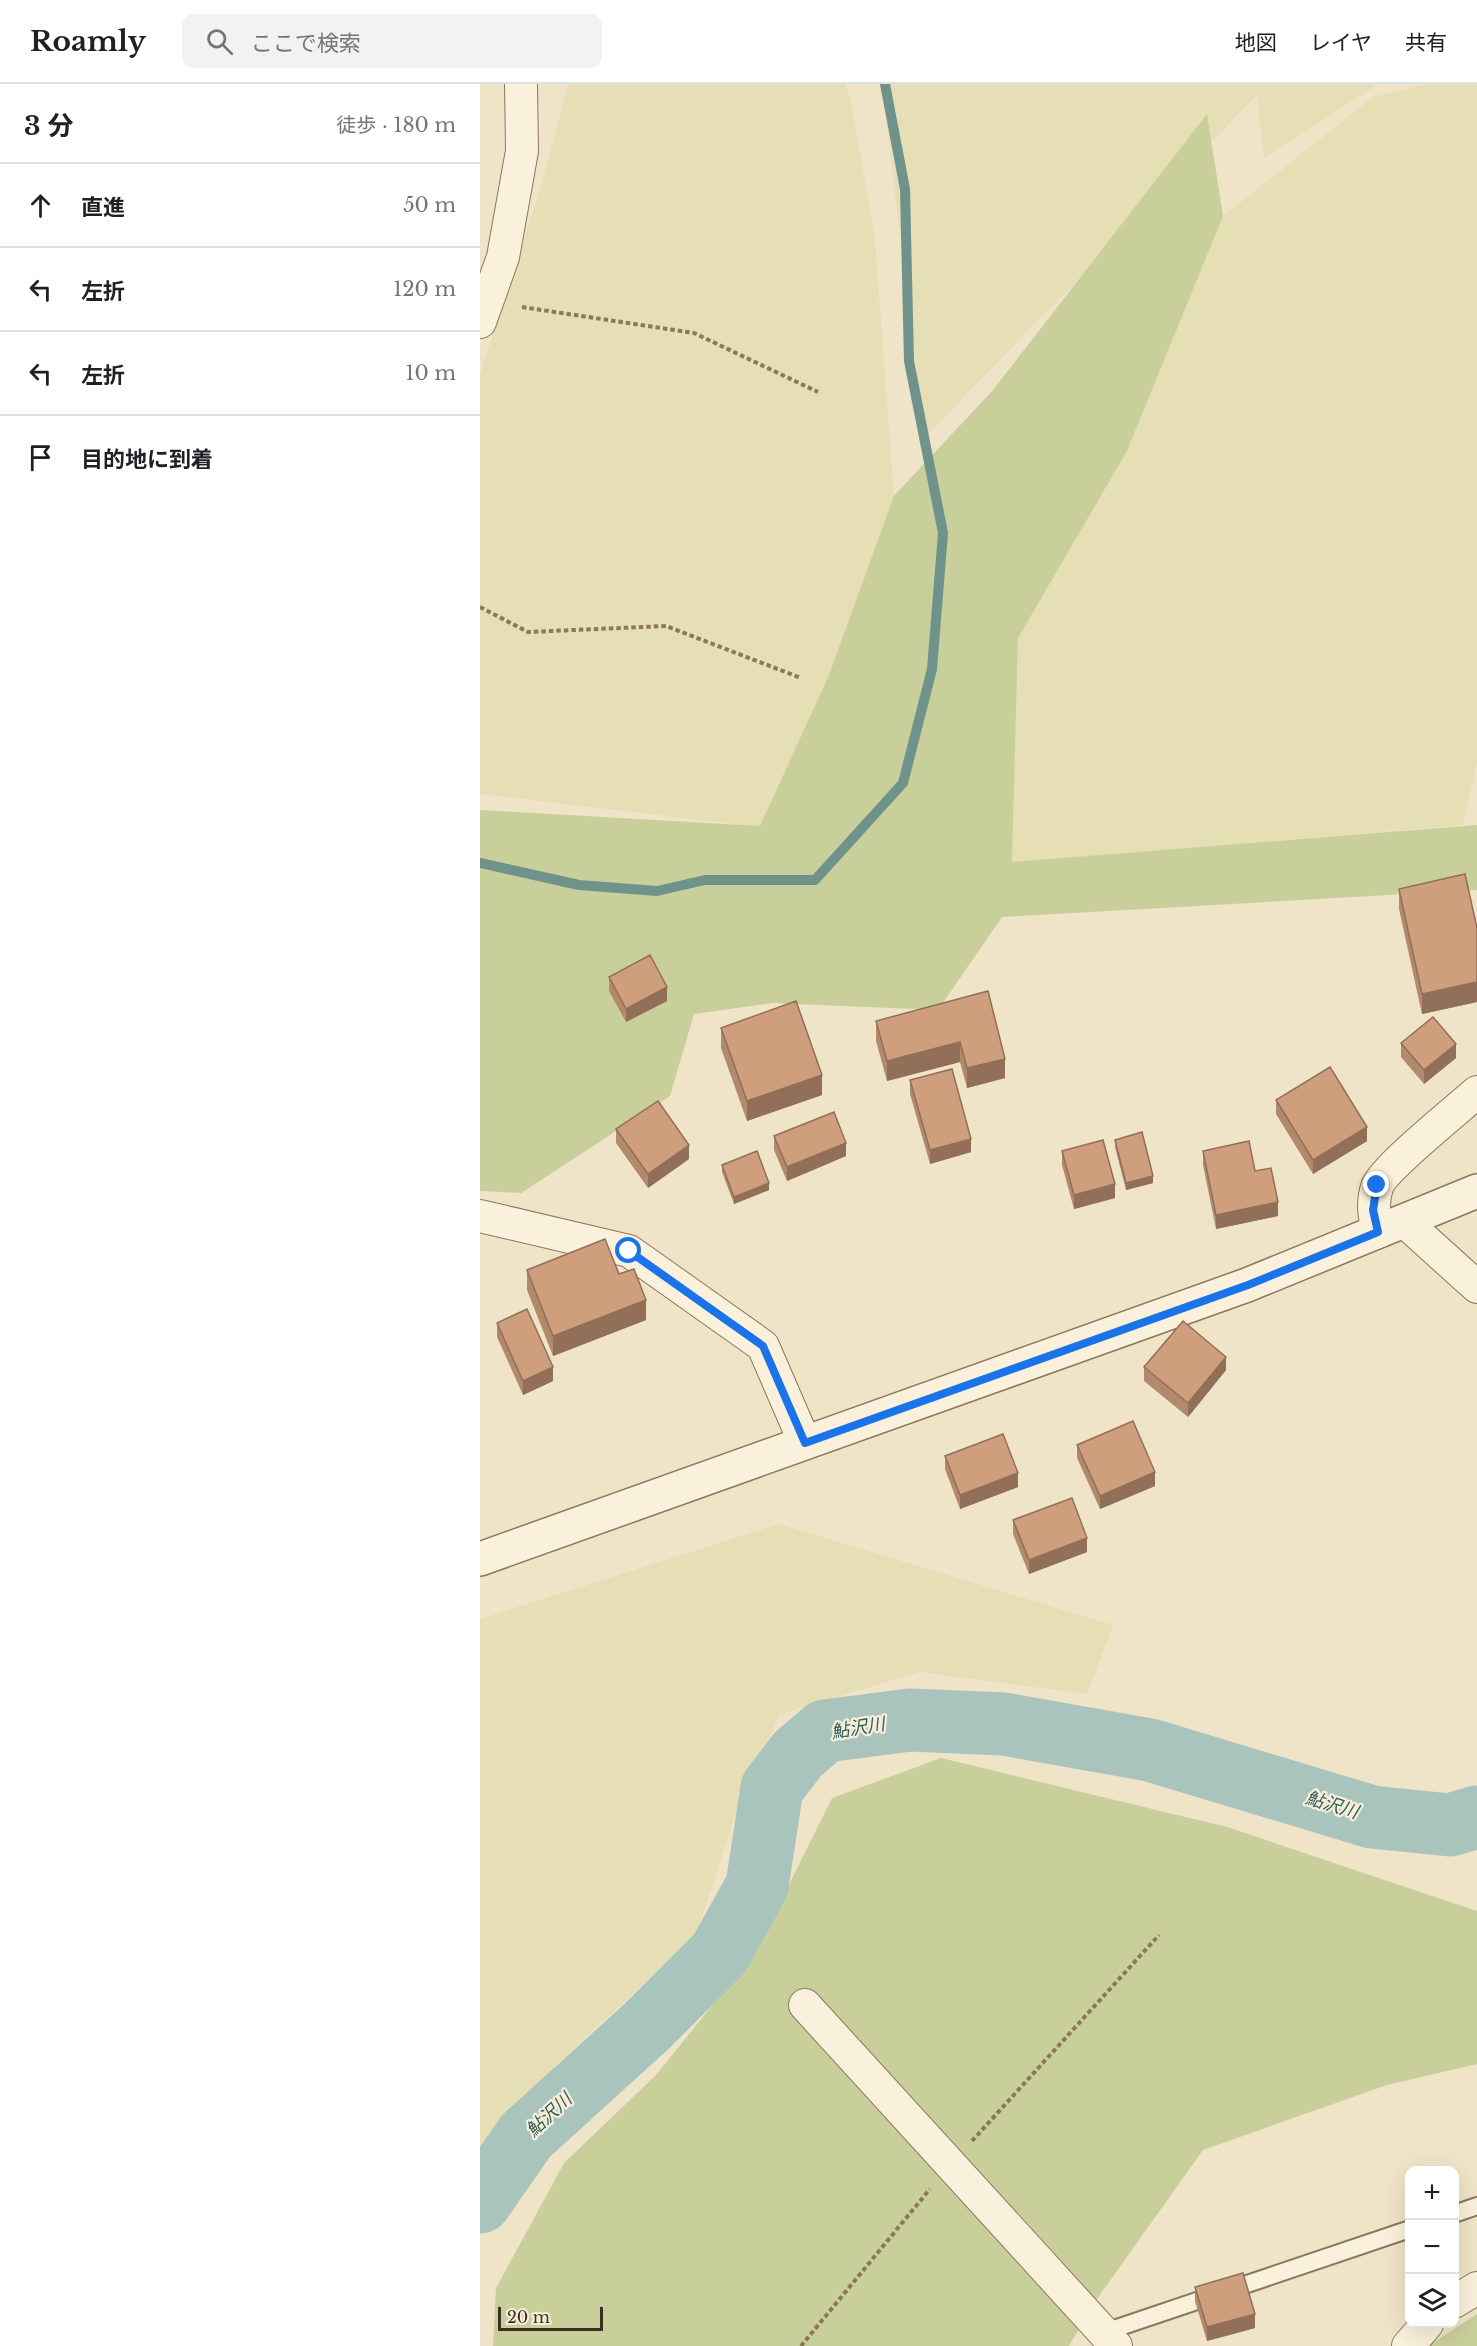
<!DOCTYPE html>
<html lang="ja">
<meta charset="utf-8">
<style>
:root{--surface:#fff;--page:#f2f2f2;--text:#202124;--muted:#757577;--line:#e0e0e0}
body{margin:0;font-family:"Libre Baskerville","Noto Sans JP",serif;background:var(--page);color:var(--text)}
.controls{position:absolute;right:18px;bottom:18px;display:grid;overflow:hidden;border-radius:12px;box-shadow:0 6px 24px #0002}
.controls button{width:54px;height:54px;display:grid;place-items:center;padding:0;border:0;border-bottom:2px solid var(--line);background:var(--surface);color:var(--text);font:30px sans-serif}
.scale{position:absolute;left:18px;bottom:15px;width:105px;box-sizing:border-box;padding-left:6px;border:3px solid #3d2e20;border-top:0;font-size:16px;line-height:21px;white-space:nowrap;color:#3d2e20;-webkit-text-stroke:4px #f7eed8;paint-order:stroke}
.stop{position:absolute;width:18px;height:18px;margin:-14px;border:4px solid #1a73e8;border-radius:50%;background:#fff}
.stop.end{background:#1a73e8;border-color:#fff;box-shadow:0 2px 6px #0008}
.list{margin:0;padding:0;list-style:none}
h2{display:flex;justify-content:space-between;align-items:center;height:78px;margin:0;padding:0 24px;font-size:26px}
h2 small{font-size:20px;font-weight:400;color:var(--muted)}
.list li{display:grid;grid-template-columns:39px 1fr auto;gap:18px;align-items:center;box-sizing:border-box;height:84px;padding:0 24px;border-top:2px solid var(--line)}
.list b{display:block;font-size:22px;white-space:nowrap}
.list em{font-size:20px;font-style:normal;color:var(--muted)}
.icon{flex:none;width:33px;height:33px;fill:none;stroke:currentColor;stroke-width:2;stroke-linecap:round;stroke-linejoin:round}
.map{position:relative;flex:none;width:997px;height:2262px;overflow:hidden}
header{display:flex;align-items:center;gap:36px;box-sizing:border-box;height:84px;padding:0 30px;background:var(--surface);border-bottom:2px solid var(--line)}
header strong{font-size:28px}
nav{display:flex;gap:33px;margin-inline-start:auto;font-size:21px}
.search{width:420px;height:54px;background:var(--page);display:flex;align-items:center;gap:15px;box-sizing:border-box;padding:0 21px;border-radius:12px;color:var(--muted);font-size:22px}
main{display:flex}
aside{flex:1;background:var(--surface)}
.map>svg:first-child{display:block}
</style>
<header>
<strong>Roamly</strong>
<div class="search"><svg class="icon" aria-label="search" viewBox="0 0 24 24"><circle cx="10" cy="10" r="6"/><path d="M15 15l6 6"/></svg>ここで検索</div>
<nav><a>地図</a><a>レイヤ</a><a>共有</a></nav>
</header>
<main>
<aside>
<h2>3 分<small>徒歩 · 180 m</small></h2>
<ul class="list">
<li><svg class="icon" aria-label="ahead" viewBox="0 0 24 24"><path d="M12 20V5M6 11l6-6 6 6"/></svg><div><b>直進</b></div><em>50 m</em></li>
<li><svg class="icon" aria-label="left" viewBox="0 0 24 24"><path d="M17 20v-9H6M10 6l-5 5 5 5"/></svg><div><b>左折</b></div><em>120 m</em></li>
<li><svg class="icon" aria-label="left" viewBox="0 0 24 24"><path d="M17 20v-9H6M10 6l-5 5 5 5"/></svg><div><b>左折</b></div><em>10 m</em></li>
<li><svg class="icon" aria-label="arrive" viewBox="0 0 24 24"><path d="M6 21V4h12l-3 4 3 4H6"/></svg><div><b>目的地に到着</b></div></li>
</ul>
</aside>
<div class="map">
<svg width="997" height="2262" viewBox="0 0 997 2262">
<rect width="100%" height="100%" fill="#f0e4c8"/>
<path fill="#e6deb5" d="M 95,0 L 365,0 L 371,16 L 395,156 L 414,412 L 418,439 L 280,743 L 0,710 L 0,290 L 61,103 L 88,1 Z
M 402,0 L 898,0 L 784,74 L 777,11 L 444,354 Z
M 947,0 L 997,0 L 997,678 L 983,741 L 532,779 L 538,554 L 647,367 L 743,132 L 893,13 Z
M 299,1440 L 633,1541 L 607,1610 L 440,1588 L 300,1630 L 257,1726 L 216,1851 L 77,1980 L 0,2074 L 0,1535 Z"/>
<path fill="#c9cf9b" d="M 727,30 L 743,132 L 647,367 L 538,554 L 532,778 L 997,741 L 997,806 L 522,833 L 458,926 L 292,919 L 214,930 L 190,1012 L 41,1109 L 0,1107 L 0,726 L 280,742 L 349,591 L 414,412 L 513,306 Z
M 461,1674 L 747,1743 L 997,1827 L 997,1980 L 907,2001 L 723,2066 L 617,2215 L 589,2262 L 13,2262 L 16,2204 L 84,2079 L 176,1991 L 276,1867 L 352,1714 Z
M 997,2230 L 997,2262 L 948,2262 Z"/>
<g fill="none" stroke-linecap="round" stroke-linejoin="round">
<path stroke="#6f938a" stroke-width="10" d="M 0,779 L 99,801 L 177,807 L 225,796 L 335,796 L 423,699 L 452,585 L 463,449 L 429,277 L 425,105 L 405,0"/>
<path stroke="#a9c4bc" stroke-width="63" d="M 0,2118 L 46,2052 L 167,1942 L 239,1870 L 277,1802 L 292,1704 L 318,1670 L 345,1647 L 430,1636 L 524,1640 L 670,1666 L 892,1733 L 970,1741 L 997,1733"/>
<g stroke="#8d765c" stroke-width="20">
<path id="service" d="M 974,2130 L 997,2122
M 625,2248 L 930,2145"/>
</g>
<g stroke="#8d765c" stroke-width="34">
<path id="minor" d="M 0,238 L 23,173 L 42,67 L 41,0
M 0,1132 L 149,1167 L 283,1262 L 325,1359
M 924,1137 L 997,1203
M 898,1148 C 894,1132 892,1119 897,1103 C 903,1085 979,1024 997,1008
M 325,1921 L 636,2262
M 974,2218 L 997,2204
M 928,2262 L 947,2240"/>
</g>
<g stroke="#8d765c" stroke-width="36">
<path id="tertiary" d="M 0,1475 L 767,1201 L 997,1107"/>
</g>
<path stroke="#8d765c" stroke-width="4" stroke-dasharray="4.5 3" stroke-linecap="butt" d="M 42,223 L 214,249 L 338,308
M 0,523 L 48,548 L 186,542 L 321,594
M 492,2057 L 679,1851
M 321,2262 L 450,2105"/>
<use href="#service" stroke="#faf1dc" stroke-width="16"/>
<use href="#minor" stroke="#faf1dc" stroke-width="32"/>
<use href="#tertiary" stroke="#faf1dc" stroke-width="33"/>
</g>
<path fill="#b2896c" d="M 919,805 L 997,844 L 997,918 L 942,930 L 919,825 Z
M 129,893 L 187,917 L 146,938 L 129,907 Z
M 508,907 L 525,994 L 487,1004 L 480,978 L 407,997 L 396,957 L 396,937 Z
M 241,944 L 342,1011 L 267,1037 L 241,964 Z
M 921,959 L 976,974 L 944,1000 L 921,973 Z
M 430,996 L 491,1068 L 450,1080 L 430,1010 Z
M 796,1016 L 887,1057 L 833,1090 L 796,1030 Z
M 136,1045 L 209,1075 L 168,1104 L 136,1059 Z
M 294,1052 L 366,1072 L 307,1097 L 294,1066 Z
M 635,1056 L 673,1099 L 646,1106 L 635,1063 Z
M 582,1067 L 635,1114 L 594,1125 L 582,1081 Z
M 723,1067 L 775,1087 L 798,1132 L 736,1145 L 723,1081 Z
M 242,1081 L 289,1106 L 254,1120 L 242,1088 Z
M 47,1186 L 139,1190 L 166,1236 L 73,1272 L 47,1206 Z
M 17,1239 L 73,1297 L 43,1311 L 17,1253 Z
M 664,1283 L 746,1286 L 708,1333 L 664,1297 Z
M 597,1361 L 675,1402 L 620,1425 L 597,1374 Z
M 465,1372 L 538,1403 L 480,1425 L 465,1385 Z
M 533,1436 L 607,1468 L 549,1490 L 533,1450 Z
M 715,2203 L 775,2244 L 727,2257 L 715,2217 Z"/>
<path fill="#916f58" d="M 997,898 L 997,918 L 942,930 L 942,910 Z
M 187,903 L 187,917 L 146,938 L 146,925 Z
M 480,958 L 480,978 L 407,997 L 407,977 Z
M 976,960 L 976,974 L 944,1000 L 944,986 Z
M 525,975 L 525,994 L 487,1004 L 487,984 Z
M 342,991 L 342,1011 L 267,1037 L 267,1017 Z
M 887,1043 L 887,1057 L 833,1090 L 833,1076 Z
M 491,1055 L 491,1068 L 450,1080 L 450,1066 Z
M 366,1059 L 366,1072 L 307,1097 L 307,1083 Z
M 209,1061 L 209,1075 L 168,1104 L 168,1090 Z
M 673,1092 L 673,1099 L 646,1106 L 646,1099 Z
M 289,1099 L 289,1106 L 254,1120 L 254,1113 Z
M 635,1100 L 635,1114 L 594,1125 L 594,1111 Z
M 798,1118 L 798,1132 L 736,1145 L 736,1131 Z
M 166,1216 L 166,1236 L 73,1272 L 73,1252 Z
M 746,1273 L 746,1286 L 708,1333 L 708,1319 Z
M 73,1283 L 73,1297 L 43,1311 L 43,1297 Z
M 675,1388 L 675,1402 L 620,1425 L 620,1412 Z
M 538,1389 L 538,1403 L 480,1425 L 480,1411 Z
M 607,1454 L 607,1468 L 549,1490 L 549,1476 Z
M 775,2230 L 775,2244 L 727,2257 L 727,2243 Z"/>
<path fill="#cf9f7d" stroke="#916f58" stroke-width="1.5" d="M 985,790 L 997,844 L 997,898 L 942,910 L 919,805 Z
M 170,871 L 187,903 L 146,925 L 129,893 Z
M 508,907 L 525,975 L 487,984 L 480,958 L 407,977 L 396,937 Z
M 316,917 L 342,991 L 267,1017 L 241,944 Z
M 953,933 L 976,960 L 944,986 L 921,959 Z
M 850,983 L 887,1043 L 833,1076 L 796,1016 Z
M 472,985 L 491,1055 L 450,1066 L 430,996 Z
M 178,1017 L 209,1061 L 168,1090 L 136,1045 Z
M 354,1028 L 366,1059 L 307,1083 L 294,1052 Z
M 662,1048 L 673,1092 L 646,1099 L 635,1056 Z
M 623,1056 L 635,1100 L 594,1111 L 582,1067 Z
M 769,1057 L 775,1087 L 791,1084 L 798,1118 L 736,1131 L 723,1067 Z
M 277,1067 L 289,1099 L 254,1113 L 242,1081 Z
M 125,1155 L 139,1190 L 154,1185 L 166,1216 L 73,1252 L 47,1186 Z
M 47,1225 L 73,1283 L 43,1297 L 17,1239 Z
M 703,1237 L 746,1273 L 708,1319 L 664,1283 Z
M 653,1337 L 675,1388 L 620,1412 L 597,1361 Z
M 523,1350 L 538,1389 L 480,1411 L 465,1372 Z
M 592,1414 L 607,1454 L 549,1476 L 533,1436 Z
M 763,2189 L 775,2230 L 727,2243 L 715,2203 Z"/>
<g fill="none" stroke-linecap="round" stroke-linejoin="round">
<path stroke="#1a73e8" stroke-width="8" d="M 149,1167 L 283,1262 L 325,1359 L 768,1201 L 898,1148 L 893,1126 L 897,1101"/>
</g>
<g text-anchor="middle" stroke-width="4.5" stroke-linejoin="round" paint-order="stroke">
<g font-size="18" font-style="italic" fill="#2f5d5a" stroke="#f7eed8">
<text transform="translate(378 1644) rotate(-9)" y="6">鮎沢川</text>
<text transform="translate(852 1721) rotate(17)" y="6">鮎沢川</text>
<text transform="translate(69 2031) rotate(-43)" y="6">鮎沢川</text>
</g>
</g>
</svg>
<div class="controls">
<button>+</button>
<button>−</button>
<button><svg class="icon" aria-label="layers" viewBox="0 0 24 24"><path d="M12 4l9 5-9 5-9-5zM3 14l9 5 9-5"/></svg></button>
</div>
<div class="scale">20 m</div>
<div class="stop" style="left:149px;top:1167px"></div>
<div class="stop end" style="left:897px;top:1101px"></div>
</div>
</main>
